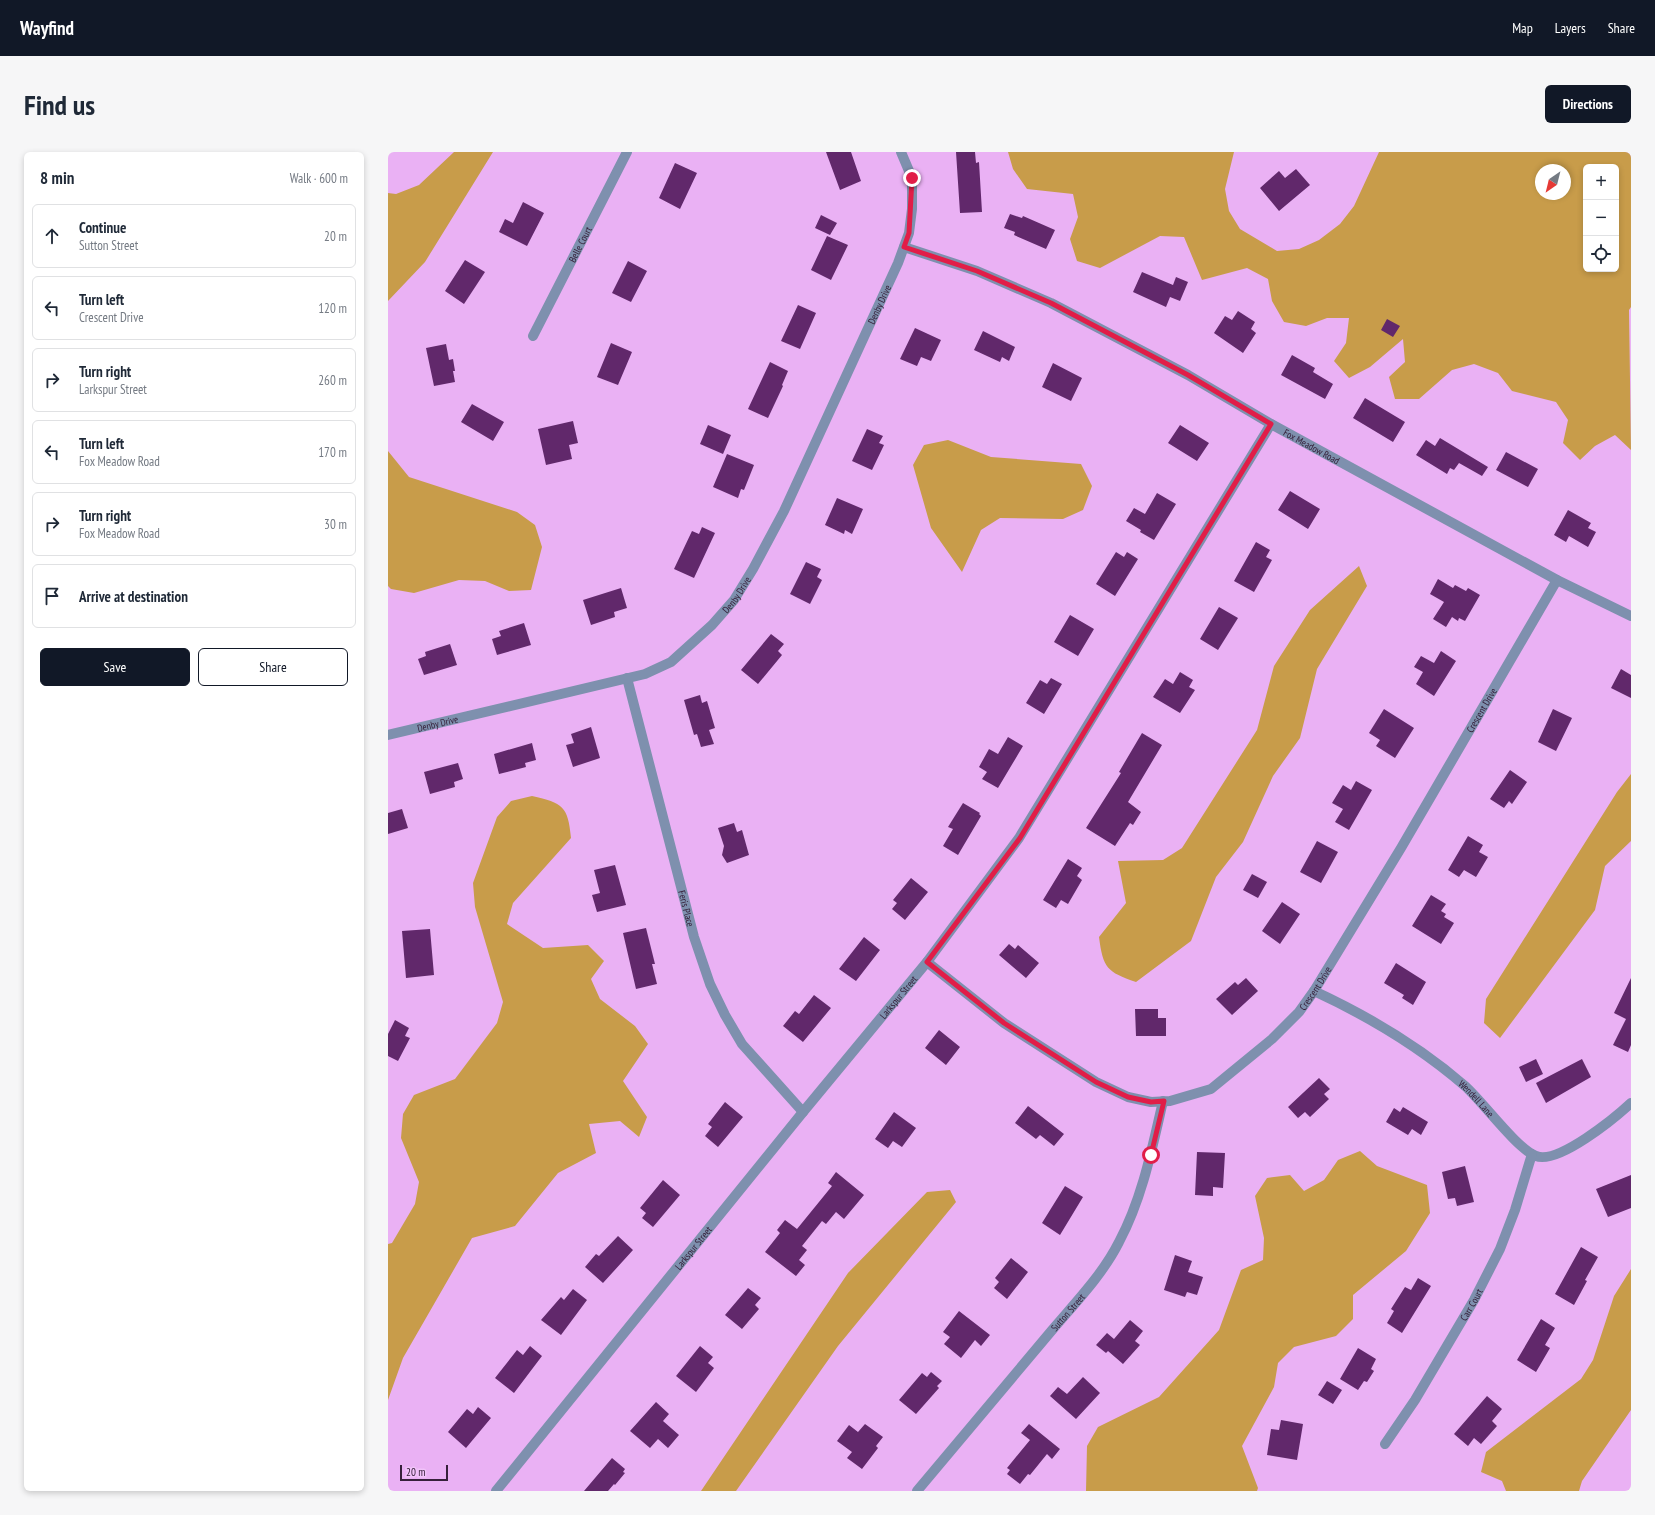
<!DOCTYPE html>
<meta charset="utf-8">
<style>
:root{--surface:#fff;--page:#f6f6f7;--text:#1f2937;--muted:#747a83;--line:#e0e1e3;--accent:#111827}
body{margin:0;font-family:"PT Sans Narrow",sans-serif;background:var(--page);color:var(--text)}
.controls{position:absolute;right:12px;top:12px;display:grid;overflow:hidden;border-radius:6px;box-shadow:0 2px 6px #0003}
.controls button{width:36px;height:36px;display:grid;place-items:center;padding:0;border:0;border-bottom:1px solid var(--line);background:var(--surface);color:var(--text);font:20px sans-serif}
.compass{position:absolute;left:1147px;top:12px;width:36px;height:36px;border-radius:50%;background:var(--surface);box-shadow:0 2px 6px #0003;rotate:215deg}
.scale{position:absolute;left:12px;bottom:10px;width:48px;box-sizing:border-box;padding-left:4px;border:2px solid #36203a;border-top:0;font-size:11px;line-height:14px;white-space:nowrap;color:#36203a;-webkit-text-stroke:3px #f1c3f9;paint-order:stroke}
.stop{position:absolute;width:12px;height:12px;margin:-9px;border:3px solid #e11d48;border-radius:50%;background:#fff}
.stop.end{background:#e11d48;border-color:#fff;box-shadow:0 1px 4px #0008}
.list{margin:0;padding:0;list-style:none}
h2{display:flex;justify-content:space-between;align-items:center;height:52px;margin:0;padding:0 16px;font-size:17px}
h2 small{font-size:13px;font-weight:400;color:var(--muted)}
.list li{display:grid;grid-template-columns:26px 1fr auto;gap:12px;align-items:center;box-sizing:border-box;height:64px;margin:0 8px 8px;padding:0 8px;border:1px solid var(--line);border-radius:6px}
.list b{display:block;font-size:15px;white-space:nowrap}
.list p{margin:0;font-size:13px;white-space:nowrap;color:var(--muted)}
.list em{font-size:13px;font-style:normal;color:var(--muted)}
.actions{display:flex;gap:8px;padding:12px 16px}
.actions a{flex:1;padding:9px 0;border:1px solid var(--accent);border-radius:6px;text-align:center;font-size:14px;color:var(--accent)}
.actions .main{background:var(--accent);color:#fff}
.icon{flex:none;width:22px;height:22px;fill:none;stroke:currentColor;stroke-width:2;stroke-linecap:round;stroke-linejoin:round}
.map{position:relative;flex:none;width:1243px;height:1339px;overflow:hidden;border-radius:6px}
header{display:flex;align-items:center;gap:24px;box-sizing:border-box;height:56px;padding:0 20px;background:var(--accent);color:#fff}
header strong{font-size:19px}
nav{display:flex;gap:22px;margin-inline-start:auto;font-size:14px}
.intro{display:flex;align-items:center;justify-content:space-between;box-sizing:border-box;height:96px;padding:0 24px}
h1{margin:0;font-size:28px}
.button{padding:10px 18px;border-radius:6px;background:var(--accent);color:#fff;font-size:14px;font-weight:700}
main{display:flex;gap:24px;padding:0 24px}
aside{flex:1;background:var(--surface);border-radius:6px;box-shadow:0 2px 6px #0003}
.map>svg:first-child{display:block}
</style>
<header>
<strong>Wayfind</strong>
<nav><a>Map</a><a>Layers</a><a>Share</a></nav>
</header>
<div class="intro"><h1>Find us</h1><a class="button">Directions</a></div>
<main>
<aside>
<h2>8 min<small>Walk · 600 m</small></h2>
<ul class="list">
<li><svg class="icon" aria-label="ahead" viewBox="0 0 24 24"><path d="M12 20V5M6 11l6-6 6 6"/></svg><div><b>Continue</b><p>Sutton Street</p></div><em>20 m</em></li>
<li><svg class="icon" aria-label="left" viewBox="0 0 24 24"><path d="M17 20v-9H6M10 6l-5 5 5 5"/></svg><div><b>Turn left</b><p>Crescent Drive</p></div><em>120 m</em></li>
<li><svg class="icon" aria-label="right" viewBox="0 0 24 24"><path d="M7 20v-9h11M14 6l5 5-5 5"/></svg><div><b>Turn right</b><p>Larkspur Street</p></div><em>260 m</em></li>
<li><svg class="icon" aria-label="left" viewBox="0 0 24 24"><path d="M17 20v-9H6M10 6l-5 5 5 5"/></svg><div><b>Turn left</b><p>Fox Meadow Road</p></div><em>170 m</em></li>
<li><svg class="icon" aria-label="right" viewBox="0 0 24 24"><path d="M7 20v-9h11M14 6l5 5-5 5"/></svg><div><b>Turn right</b><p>Fox Meadow Road</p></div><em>30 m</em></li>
<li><svg class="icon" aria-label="arrive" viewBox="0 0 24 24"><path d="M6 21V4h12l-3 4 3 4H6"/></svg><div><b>Arrive at destination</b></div></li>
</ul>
<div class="actions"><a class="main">Save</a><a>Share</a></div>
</aside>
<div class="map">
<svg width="1243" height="1339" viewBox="0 0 1243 1339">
<rect width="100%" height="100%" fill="#eab1f4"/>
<path fill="#c89c4a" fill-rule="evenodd" d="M 66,0 L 105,0 L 37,110 L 0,149 L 0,41 L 8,42 L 31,33 Z
M 620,0 L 846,0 L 837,37 L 841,59 L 852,77 L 889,99 L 911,97 L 931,88 L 952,72 L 966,54 L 991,0 L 1243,0 L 1243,155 L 1241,158 L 1243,298 L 1227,283 L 1207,294 L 1192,308 L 1175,291 L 1180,268 L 1168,250 L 1124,239 L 1110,221 L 1086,212 L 1064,218 L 1031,247 L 1007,247 L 1001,225 L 1017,210 L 1015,187 L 982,215 L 961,226 L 946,209 L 958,191 L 961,166 L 939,166 L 918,174 L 896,170 L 884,149 L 880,127 L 859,116 L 814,128 L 796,85 L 772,84 L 712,116 L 689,109 L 682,87 L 690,65 L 685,42 L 639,37 L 625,17 ZM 1198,15 L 1228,15 L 1228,117 L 1198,117 ZM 1153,18 L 1177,18 L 1177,42 L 1153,42 Z
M 560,288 L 603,305 L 693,312 L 704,334 L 695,358 L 675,367 L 612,366 L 593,378 L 574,420 L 543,376 L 525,313 L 536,293 Z
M 0,299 L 21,325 L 129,360 L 147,373 L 154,395 L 143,438 L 121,439 L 97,429 L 71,428 L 26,441 L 3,437 L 0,434 Z
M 971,414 L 979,434 L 929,517 L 912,586 L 885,624 L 855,690 L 828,725 L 803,789 L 748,830 C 719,820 715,816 711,785 L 738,751 L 730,709 L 775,708 L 794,696 L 869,578 L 886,514 L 922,458 Z
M 1243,622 L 1243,689 L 1217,714 L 1207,758 L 1112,886 L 1096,871 L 1098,847 L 1229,640 Z
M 144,644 C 175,651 180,654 183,686 L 125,751 L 119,772 L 155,796 L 200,793 L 216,809 L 203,827 L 212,847 L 247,874 L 260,892 L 235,929 L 259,965 L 251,985 L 232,969 L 201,972 L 208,1001 L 170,1021 L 127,1074 L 84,1086 L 15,1206 L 0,1248 L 0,1092 L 4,1091 L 27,1052 L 31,1030 L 13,986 L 15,962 L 26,943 L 67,927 L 109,871 L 115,850 L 87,755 L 85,731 L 109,665 L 123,649 Z
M 972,999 L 989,1014 L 1039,1033 L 1042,1061 L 1018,1099 L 965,1143 L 965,1167 L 948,1184 L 906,1195 L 890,1211 L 886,1235 L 854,1294 L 870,1336 L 869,1339 L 698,1339 L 699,1294 L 710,1275 L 771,1245 L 831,1178 L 853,1118 L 875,1108 L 876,1086 L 867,1044 L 879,1026 L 902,1023 L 916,1039 L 936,1028 L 950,1008 Z
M 562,1038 L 568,1050 L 450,1194 L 348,1339 L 313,1339 L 460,1121 L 539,1040 Z
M 1243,1117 L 1243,1258 L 1194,1329 L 1191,1339 L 1118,1339 L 1114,1329 L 1093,1320 L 1098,1300 L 1193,1227 L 1205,1208 L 1226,1144 Z"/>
<path fill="#61286b" d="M 438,0 L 463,0 L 473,29 L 452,38 Z
M 568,0 L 587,0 L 588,11 L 591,10 L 594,60 L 572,61 Z
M 287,11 L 309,21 L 292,57 L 271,46 Z
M 908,17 L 922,33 L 891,59 L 872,36 L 891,19 L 897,26 Z
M 135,50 L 156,61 L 139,94 L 111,80 L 117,67 L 125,71 Z
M 622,62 L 634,66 L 635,64 L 667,78 L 658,97 L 626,83 L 627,80 L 616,76 Z
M 433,63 L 449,71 L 442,83 L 427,76 Z
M 439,84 L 460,93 L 443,128 L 423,118 Z
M 77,108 L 97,120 L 76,152 L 57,139 Z
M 240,109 L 259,119 L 243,150 L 224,141 Z
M 754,120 L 785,133 L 788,125 L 800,130 L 792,149 L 782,145 L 778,155 L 745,140 Z
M 410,153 L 428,161 L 412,197 L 393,189 Z
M 850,159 L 867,170 L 863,177 L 868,181 L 855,201 L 826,181 L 837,164 L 844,168 Z
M 999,167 L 1012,174 L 1005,185 L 993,178 Z
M 527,176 L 553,188 L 543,209 L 533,205 L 529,214 L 512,207 Z
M 595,179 L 627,195 L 621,209 L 614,205 L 612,210 L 586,198 Z
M 223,191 L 244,200 L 230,233 L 209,225 Z
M 58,192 L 61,208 L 65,207 L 67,219 L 65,219 L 67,230 L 46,234 L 38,196 Z
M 904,203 L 927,216 L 925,220 L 945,232 L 937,247 L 893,223 Z
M 382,210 L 400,219 L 394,233 L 395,234 L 380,266 L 360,257 Z
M 665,211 L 694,226 L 683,249 L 654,235 Z
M 977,246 L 1017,270 L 1005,290 L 965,266 Z
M 84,252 L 116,270 L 105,289 L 73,270 Z
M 185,269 L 190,291 L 181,293 L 184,307 L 158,313 L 150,277 Z
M 320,273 L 343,283 L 335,302 L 312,292 Z
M 792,273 L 821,291 L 809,309 L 780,291 Z
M 479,277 L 495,284 L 491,291 L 496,293 L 484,318 L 464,309 Z
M 1052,286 L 1100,315 L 1094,324 L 1071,311 L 1066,318 L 1062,316 L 1059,322 L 1028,303 L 1038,288 L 1047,294 Z
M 1118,300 L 1150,317 L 1140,335 L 1108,318 Z
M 339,302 L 366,313 L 356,338 L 353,337 L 350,346 L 325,335 Z
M 902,339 L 932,357 L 920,377 L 890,358 Z
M 769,341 L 788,352 L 766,388 L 752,380 L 753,378 L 738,369 L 746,356 L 757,362 Z
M 449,346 L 475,357 L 464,382 L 457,378 L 456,382 L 437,373 Z
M 1180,358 L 1203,371 L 1200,376 L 1208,380 L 1200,395 L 1181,384 L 1178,390 L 1166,383 Z
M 314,375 L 327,381 L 306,426 L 286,417 L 304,379 L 311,382 Z
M 868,390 L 882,398 L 878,405 L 884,408 L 866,440 L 846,429 Z
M 728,400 L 736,405 L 739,400 L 750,407 L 727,444 L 708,432 Z
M 418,410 L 433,417 L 429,425 L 434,428 L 422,452 L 402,442 Z
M 1050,427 L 1065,436 L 1067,433 L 1078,439 L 1080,436 L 1092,443 L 1077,469 L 1071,466 L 1070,469 L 1064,465 L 1058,475 L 1045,467 L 1056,450 L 1042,442 Z
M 233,436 L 239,456 L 226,460 L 227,465 L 203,473 L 195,448 Z
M 831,455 L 850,466 L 830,498 L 812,487 Z
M 682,463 L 706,477 L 690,504 L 666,490 Z
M 136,471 L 143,493 L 109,503 L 104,487 L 113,484 L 111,479 Z
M 383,482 L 396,492 L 390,499 L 394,503 L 370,532 L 353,518 Z
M 62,492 L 69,513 L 36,523 L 30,507 L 38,504 L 37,500 Z
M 1053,499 L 1068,509 L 1046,544 L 1028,532 L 1035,520 L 1026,515 L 1033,504 L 1046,511 Z
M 1233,517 L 1243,523 L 1243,546 L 1223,536 Z
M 792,520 L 805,528 L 801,535 L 807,538 L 792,561 L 765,545 L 777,527 L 785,532 Z
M 663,526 L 674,532 L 656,562 L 638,551 L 652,528 L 659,532 Z
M 312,543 L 314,551 L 319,549 L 327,576 L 321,578 L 326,592 L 313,595 L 309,582 L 306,583 L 296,548 Z
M 996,557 L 1026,576 L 1007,606 L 988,594 L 992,588 L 981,581 Z
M 1165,557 L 1184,566 L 1168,599 L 1150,590 Z
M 203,575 L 212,606 L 185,615 L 178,593 L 186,591 L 183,582 Z
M 754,581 L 774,593 L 740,650 L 753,660 L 745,673 L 742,671 L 727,694 L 698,676 L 733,621 L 731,620 Z
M 620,585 L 635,594 L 610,636 L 594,627 L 599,620 L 591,615 L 601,597 L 610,602 Z
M 144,591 L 148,608 L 137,611 L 138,615 L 111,622 L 106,602 Z
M 70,611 L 75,627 L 66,630 L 67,635 L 42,642 L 36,620 Z
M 1122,618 L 1139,630 L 1124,652 L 1121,649 L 1116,656 L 1102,647 Z
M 968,629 L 984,638 L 961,678 L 947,670 L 955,657 L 944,651 L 955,633 L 963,638 Z
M 575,651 L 592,661 L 591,662 L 593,664 L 570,703 L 555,694 L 565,677 L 560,675 Z
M 14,657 L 20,676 L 0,682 L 0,661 Z
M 346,671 L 349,680 L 354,678 L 361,703 L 339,711 L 334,703 L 336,694 L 330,676 Z
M 1080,684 L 1095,693 L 1091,700 L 1100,705 L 1088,725 L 1076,718 L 1071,725 L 1060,718 Z
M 929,689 L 950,700 L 933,731 L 912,720 Z
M 680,707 L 694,716 L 689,724 L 694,728 L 680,752 L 673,748 L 668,756 L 655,748 Z
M 227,713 L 238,753 L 209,760 L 204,743 L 212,741 L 206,718 Z
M 864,722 L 879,730 L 870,746 L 855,738 Z
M 523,726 L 540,740 L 517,768 L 504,757 L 509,751 L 505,748 Z
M 1043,743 L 1058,752 L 1053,759 L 1058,762 L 1056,765 L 1066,771 L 1053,792 L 1024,774 Z
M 894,750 L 912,762 L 892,792 L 874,779 Z
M 258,776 L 267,812 L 264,812 L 269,832 L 248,837 L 235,781 Z
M 42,777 L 46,823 L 18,826 L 14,779 Z
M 476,785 L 492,798 L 468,829 L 451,817 Z
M 621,792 L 627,797 L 630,793 L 651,811 L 638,826 L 611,803 Z
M 1008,811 L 1038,830 L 1025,853 L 1014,846 L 1016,843 L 996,831 Z
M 858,826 L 870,839 L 844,863 L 828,847 L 847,830 L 850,833 Z
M 1243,826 L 1243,893 L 1240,900 L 1225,893 L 1238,867 L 1226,861 Z
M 426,843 L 443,856 L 415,890 L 395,874 L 407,859 L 411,862 Z
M 747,857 L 770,857 L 770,866 L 778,866 L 778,884 L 748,884 Z
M 7,868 L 21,876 L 17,884 L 22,886 L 10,909 L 0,904 L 0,882 Z
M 551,878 L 572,895 L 558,913 L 537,896 Z
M 1148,907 L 1155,922 L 1138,930 L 1131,915 Z
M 1194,907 L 1203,925 L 1158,951 L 1148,931 Z
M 931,926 L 942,937 L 936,942 L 941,947 L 922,965 L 917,960 L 910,966 L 900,955 Z
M 337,950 L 355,965 L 330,995 L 317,984 L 324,975 L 320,972 Z
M 640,954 L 676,982 L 666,994 L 652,983 L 648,987 L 627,971 Z
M 1015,955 L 1040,970 L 1033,983 L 1024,977 L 1020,983 L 998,970 L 1006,956 L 1012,960 Z
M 506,960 L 528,976 L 514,995 L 505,989 L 500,996 L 487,987 Z
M 809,1000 L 837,1001 L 835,1036 L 825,1035 L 825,1044 L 807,1043 Z
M 1077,1014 L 1086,1050 L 1069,1054 L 1067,1046 L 1060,1047 L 1054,1020 Z
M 448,1020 L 476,1043 L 456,1067 L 448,1060 L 438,1072 L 434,1069 L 414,1094 L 419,1098 L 411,1108 L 417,1113 L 408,1124 L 377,1100 L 392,1081 L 389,1078 L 397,1068 L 409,1077 L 444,1034 L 440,1031 Z
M 1243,1023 L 1243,1056 L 1220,1065 L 1208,1037 Z
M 275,1028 L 292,1043 L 265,1075 L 254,1066 L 258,1061 L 252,1056 Z
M 677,1034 L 695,1045 L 672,1083 L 654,1071 Z
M 230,1084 L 245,1098 L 215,1131 L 197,1115 L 208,1102 L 211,1104 Z
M 1193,1095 L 1210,1105 L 1197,1128 L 1199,1129 L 1186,1153 L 1167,1142 Z
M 787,1103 L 804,1109 L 800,1120 L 815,1125 L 809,1143 L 799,1140 L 797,1145 L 776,1138 Z
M 623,1106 L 640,1120 L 619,1147 L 606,1136 L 611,1130 L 607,1126 Z
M 1030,1126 L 1043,1134 L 1014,1181 L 999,1171 L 1006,1159 L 1003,1157 L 1017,1135 L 1023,1138 Z
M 360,1136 L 373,1146 L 367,1153 L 371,1157 L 354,1177 L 337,1163 Z
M 185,1137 L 199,1148 L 173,1183 L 153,1168 L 173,1145 L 176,1148 Z
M 571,1159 L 602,1183 L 593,1194 L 587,1188 L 573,1206 L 556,1192 L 562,1185 L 555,1180 Z
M 1153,1167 L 1167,1176 L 1157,1193 L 1162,1196 L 1148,1220 L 1129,1208 Z
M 742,1168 L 755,1179 L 747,1189 L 752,1193 L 735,1212 L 720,1199 L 718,1201 L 708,1193 L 719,1181 L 726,1187 Z
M 142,1194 L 154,1204 L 126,1241 L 107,1226 L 129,1198 L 135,1203 Z
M 312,1194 L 325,1205 L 320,1211 L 326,1216 L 308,1240 L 288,1224 Z
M 970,1196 L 988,1207 L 983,1217 L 986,1219 L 979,1230 L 976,1229 L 970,1238 L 952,1227 Z
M 543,1220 L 554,1229 L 549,1234 L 551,1236 L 528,1262 L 511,1248 L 534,1221 L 539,1225 Z
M 695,1225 L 712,1241 L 688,1267 L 662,1244 L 670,1235 L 679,1242 Z
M 939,1229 L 954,1238 L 945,1252 L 930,1243 Z
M 1099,1244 L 1114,1257 L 1104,1269 L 1109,1274 L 1093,1292 L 1086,1286 L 1080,1294 L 1066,1282 Z
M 268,1250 L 281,1262 L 275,1269 L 291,1283 L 280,1296 L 270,1287 L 262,1296 L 242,1279 Z
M 90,1255 L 103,1266 L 78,1296 L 60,1280 L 79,1257 L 85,1262 Z
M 893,1268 L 915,1272 L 909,1308 L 879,1303 L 883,1277 L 891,1278 Z
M 477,1272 L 495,1285 L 488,1294 L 490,1296 L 474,1317 L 459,1306 L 464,1300 L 449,1289 L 461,1273 L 470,1280 Z
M 641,1272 L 672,1297 L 664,1307 L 659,1302 L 642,1323 L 640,1322 L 632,1332 L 619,1322 L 622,1318 L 619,1316 L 642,1288 L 633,1281 Z
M 224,1306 L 237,1317 L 235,1320 L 237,1321 L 227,1333 L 226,1332 L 220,1339 L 196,1339 Z"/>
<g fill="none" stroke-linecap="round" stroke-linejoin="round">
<g stroke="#7e90ae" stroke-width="10">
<path id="s1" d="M 516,95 L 589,119 L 663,151 L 800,223 L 883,272 L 1169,428 L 1243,464"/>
<path id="s2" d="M 145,184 L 239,0"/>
<path id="s3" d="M 239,526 L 306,785 L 322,832 L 337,863 L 354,892 L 415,960"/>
<path id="s4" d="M 0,583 L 257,522 L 283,510 L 324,473 L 346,448 L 365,417 L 396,359 L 510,111 L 521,81 L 524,57 L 524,26 L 513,0"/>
<path id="s5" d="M 539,810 L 616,871 L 708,930 L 740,945 L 763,950 L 782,949 L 823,937 L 884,887 L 911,860 L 926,839 L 1013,696 L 1169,428"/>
<path id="s6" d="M 926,839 C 980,864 1032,895 1077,934 C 1095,950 1129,997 1148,1004 C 1170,1013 1228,965 1243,951"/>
<path id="s7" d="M 997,1292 L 1027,1248 L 1086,1148 L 1112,1097 L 1127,1058 L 1144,1002"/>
<path id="s8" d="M 108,1339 L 415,960 L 539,810 L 631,686 L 883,272"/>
<path id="s9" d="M 529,1339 C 575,1285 620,1231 665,1177 C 688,1150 715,1122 731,1090 C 754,1047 764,997 775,949"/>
</g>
</g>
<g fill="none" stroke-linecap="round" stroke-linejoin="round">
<path stroke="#e11d48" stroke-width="5" d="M 524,26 L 521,81 L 516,95 L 589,119 L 663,151 L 800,223 L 883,272 L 632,686 L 539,810 L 616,871 L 708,930 L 740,945 L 763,950 L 776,949 L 763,1003"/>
</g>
<g text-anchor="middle" stroke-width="4" stroke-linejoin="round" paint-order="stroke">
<g font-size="10" fill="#36203a" stroke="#f1c3f9">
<text dy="4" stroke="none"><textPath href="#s2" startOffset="103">Belle Court</textPath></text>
<text dy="4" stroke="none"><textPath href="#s4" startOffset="711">Denby Drive</textPath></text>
<text dy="4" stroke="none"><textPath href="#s1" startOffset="455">Fox Meadow Road</textPath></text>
<text dy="4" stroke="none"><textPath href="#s4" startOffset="387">Denby Drive</textPath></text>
<text dy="4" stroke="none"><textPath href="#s5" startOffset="798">Crescent Drive</textPath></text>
<text dy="4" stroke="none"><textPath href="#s4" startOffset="51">Denby Drive</textPath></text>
<text dy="4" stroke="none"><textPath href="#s3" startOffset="238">Feris Place</textPath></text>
<text dy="4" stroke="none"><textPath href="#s5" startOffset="474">Crescent Drive</textPath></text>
<text dy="4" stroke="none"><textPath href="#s8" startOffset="637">Larkspur Street</textPath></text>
<text dy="4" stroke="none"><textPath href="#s6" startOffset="196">Wendell Lane</textPath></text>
<text dy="4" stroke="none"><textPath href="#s8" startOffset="313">Larkspur Street</textPath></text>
<text dy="4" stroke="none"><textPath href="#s7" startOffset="164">Carr Court</textPath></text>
<text dy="4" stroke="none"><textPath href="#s9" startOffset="234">Sutton Street</textPath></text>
</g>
</g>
</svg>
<div class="controls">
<button>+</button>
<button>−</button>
<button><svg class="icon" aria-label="locate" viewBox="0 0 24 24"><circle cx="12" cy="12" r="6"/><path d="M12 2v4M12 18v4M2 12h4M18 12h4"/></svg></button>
</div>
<svg class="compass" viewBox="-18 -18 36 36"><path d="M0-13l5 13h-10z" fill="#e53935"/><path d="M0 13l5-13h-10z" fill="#747a83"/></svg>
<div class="scale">20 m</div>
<div class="stop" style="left:763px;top:1003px"></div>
<div class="stop end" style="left:524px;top:26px"></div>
</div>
</main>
